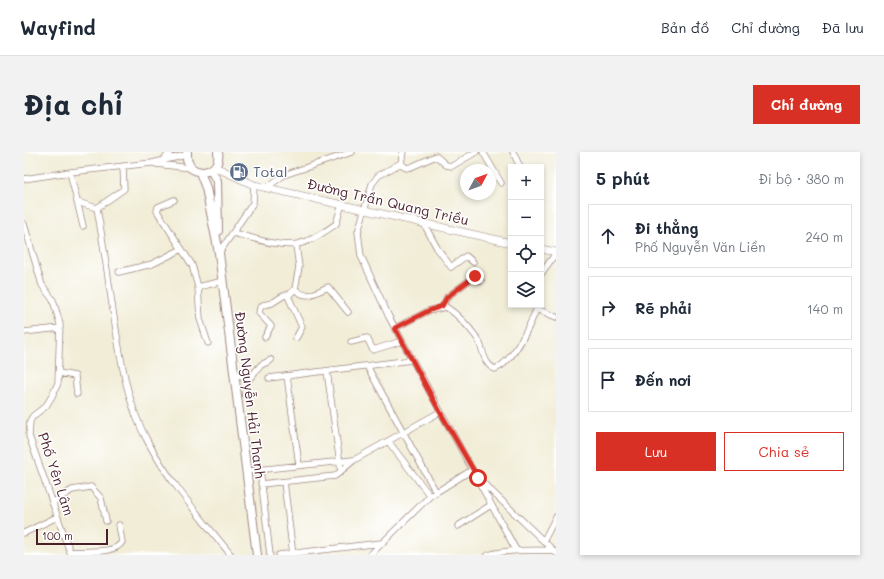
<!DOCTYPE html>
<html lang="vi">
<meta charset="utf-8">
<style>
:root{--surface:#fff;--page:#f2f2f3;--text:#1f2937;--muted:#747a83;--line:#e0e1e3;--accent:#d93025}
body{margin:0;font-family:Mali,sans-serif;background:var(--page);color:var(--text)}
.controls{position:absolute;right:12px;top:12px;display:grid;overflow:hidden;border-radius:0px;box-shadow:0 2px 6px #0003}
.controls button{width:36px;height:36px;display:grid;place-items:center;padding:0;border:0;border-bottom:1px solid var(--line);background:var(--surface);color:var(--text);font:20px sans-serif}
.compass{position:absolute;left:436px;top:12px;width:36px;height:36px;border-radius:50%;background:var(--surface);box-shadow:0 2px 6px #0003;rotate:49deg}
.scale{position:absolute;left:12px;bottom:10px;width:72px;box-sizing:border-box;padding-left:4px;border:2px solid #4a1f2b;border-top:0;font-size:11px;line-height:14px;white-space:nowrap;color:#4a1f2b;-webkit-text-stroke:3px #fff;paint-order:stroke}
.stop{position:absolute;width:12px;height:12px;margin:-9px;border:3px solid #d93025;border-radius:50%;background:#fff}
.stop.end{background:#d93025;border-color:#fff;box-shadow:0 1px 4px #0008}
.list{margin:0;padding:0;list-style:none}
h2{display:flex;justify-content:space-between;align-items:center;height:52px;margin:0;padding:0 16px;font-size:17px}
h2 small{font-size:13px;font-weight:400;color:var(--muted)}
.list li{display:grid;grid-template-columns:26px 1fr auto;gap:12px;align-items:center;box-sizing:border-box;height:64px;margin:0 8px 8px;padding:0 8px;border:1px solid var(--line);border-radius:0px}
.list b{display:block;font-size:15px;white-space:nowrap}
.list p{margin:0;font-size:13px;white-space:nowrap;color:var(--muted)}
.list em{font-size:13px;font-style:normal;color:var(--muted)}
.actions{display:flex;gap:8px;padding:12px 16px}
.actions a{flex:1;padding:9px 0;border:1px solid var(--accent);border-radius:0px;text-align:center;font-size:14px;color:var(--accent)}
.actions .main{background:var(--accent);color:#fff}
.icon{flex:none;width:22px;height:22px;fill:none;stroke:currentColor;stroke-width:2;stroke-linecap:round;stroke-linejoin:round}
.map{position:relative;flex:none;width:532px;height:403px;overflow:hidden;border-radius:0px}
header{display:flex;align-items:center;gap:24px;box-sizing:border-box;height:56px;padding:0 20px;background:var(--surface);border-bottom:1px solid var(--line)}
header strong{font-size:19px}
nav{display:flex;gap:22px;margin-inline-start:auto;font-size:14px}
.intro{display:flex;align-items:center;justify-content:space-between;box-sizing:border-box;height:96px;padding:0 24px}
h1{margin:0;font-size:28px}
.button{padding:10px 18px;border-radius:0px;background:var(--accent);color:#fff;font-size:14px;font-weight:700}
main{display:flex;gap:24px;padding:0 24px}
aside{flex:1;background:var(--surface);border-radius:0px;box-shadow:0 2px 6px #0003}
.map>svg:first-child{display:block}
</style>
<header>
<strong>Wayfind</strong>
<nav><a>Bản đồ</a><a>Chỉ đường</a><a>Đã lưu</a></nav>
</header>
<div class="intro"><h1>Địa chỉ</h1><a class="button">Chỉ đường</a></div>
<main>
<div class="map">
<svg width="532" height="403" viewBox="0 0 532 403">
<rect width="100%" height="100%" fill="#fff"/>
<filter id="ink" filterUnits="userSpaceOnUse"><feTurbulence type="fractalNoise" baseFrequency=".025" numOctaves="2"/><feDisplacementMap in="SourceGraphic" scale="8" xChannelSelector="R" yChannelSelector="G"/><feConvolveMatrix kernelMatrix="1 2 1 2 8 2 1 2 1" color-interpolation-filters="sRGB"/></filter>
<filter id="wash" filterUnits="userSpaceOnUse"><feTurbulence type="fractalNoise" baseFrequency=".012" numOctaves="4" result="noise"/><feDisplacementMap in="SourceGraphic" scale="16" xChannelSelector="R" yChannelSelector="G"/><feGaussianBlur stdDeviation="0.9" result="paint"/><feColorMatrix in="noise" values="0 0 0 0 0 0 0 0 0 0 0 0 0 0 0 0 0 1.4 0 .05"/><feComposite in="paint" operator="in"/></filter>
<g filter="url(#wash)">
<rect width="100%" height="100%" fill="#f1edd7"/>
</g>
<g filter="url(#ink)">
<g fill="none" stroke-linecap="round" stroke-linejoin="round">
<g stroke="#9e8681" stroke-width="7">
<path id="minor" d="M 379,0 L 377,11 L 382,16 L 387,15 L 412,4 L 422,13 L 428,14 L 452,0
M 459,0 L 477,31
M 489,0 L 496,15
M 139,8 L 147,0
M 377,11 L 354,24 L 348,32 L 334,80 L 337,104 L 365,165 L 492,398
M 132,12 L 167,16
M 46,20 L 59,74
M 0,27 L 46,20 L 128,11 L 162,3
M 242,36 L 260,23 L 328,0
M 150,48 L 134,55 L 133,59 L 168,113 L 174,135 L 176,167 L 184,191
M 53,50 L 73,56 C 79,90 84,124 89,159 C 96,202 102,251 124,290 C 146,331 178,367 207,403
M 73,56 L 100,37 L 99,14
M 0,72 L 18,133 L 29,148 L 36,172 L 34,231 L 28,244 L 22,254 L 9,264 L 6,269 L 5,284 L 47,403
M 400,72 L 413,96 L 427,115 L 442,104 L 449,110
M 209,81 C 226,85 257,96 274,92 C 288,89 300,80 312,72 L 318,52
M 195,101 L 229,51 L 230,33
M 95,120 L 128,112 L 158,97
M 517,122 L 532,101
M 174,135 L 199,129
M 271,137 C 283,149 291,140 304,135 L 324,160
M 419,154 L 423,145 L 451,124 L 457,129
M 513,157 L 532,165
M 371,176 L 404,159 L 422,155 C 433,162 445,175 453,186 C 460,195 458,212 471,217 C 490,210 507,171 514,153
M 0,180 L 36,176
M 241,185 L 247,174 L 235,161 L 236,156 L 239,153 L 248,151 L 259,144 L 265,142
M 272,186 L 278,175 L 264,144 L 271,137 L 275,115 L 272,93
M 327,190 L 343,186 L 349,198 L 378,189
M 343,214 L 412,340
M 303,219 L 317,319
M 35,221 L 51,224 L 53,242
M 210,221 L 225,227 L 237,213 L 247,208
M 263,224 L 275,313
M 245,226 L 388,208
M 364,289 L 406,344
M 236,317 L 246,403
M 222,319 L 329,308
M 457,329 L 532,401
M 260,330 L 269,403
M 237,332 L 311,324 L 330,308 L 416,260
M 28,351 L 48,338 L 67,335 L 77,346 L 82,369
M 434,374 L 467,353
M 0,381 L 33,365
M 520,388 L 532,365
M 46,400 C 58,398 91,403 98,390 L 95,373
M 255,403 L 357,391
M 346,403 L 406,344 L 448,318
M 464,403 C 485,397 507,399 529,398"/>
</g>
<g stroke="#9e8681" stroke-width="8">
<path id="major" d="M 191,15 L 230,33 L 487,91
M 517,97 L 532,100"/>
</g>
<g stroke="#9e8681" stroke-width="10">
<path id="highway" d="M 163,0 L 163,8 L 167,16 C 180,25 197,17 194,0
M 187,18 L 193,29 L 194,79
M 176,20 L 182,36 L 195,101 L 233,403"/>
</g>
<use href="#minor" stroke="#fff" stroke-width="5.5"/>
<use href="#major" stroke="#fff" stroke-width="7"/>
<use href="#highway" stroke="#fff" stroke-width="8"/>
</g>
</g>
<g fill="none" stroke-linecap="round" stroke-linejoin="round" filter="url(#ink)">
<path stroke="#d93025" stroke-width="5" d="M 451,124 L 423,145 L 418,154 L 404,159 L 371,176 L 416,260 L 454,326"/>
</g>
<defs>
<g id="fuel-disc" transform="scale(1)"><circle r="9.5" fill="#5c6f8a" stroke="#fff"/><path d="M-5.5-6h7V0h2V4h1.3V-2.5L3-4.5l.8-.8L6-3V5H2.5V1h-1V6h-7ZM-4.2-4.7v3.2H.2V-4.7Z" fill="#fff"/></g>
</defs>
<g fill-rule="evenodd">
<use href="#fuel-disc" x="215" y="20"/>
</g>
<g text-anchor="middle" stroke-width="3" stroke-linejoin="round" paint-order="stroke">
<g font-size="14" fill="#4e5e75" stroke="#fff" text-anchor="start">
<text x="229" y="25">Total</text>
</g>
<g font-size="14" fill="#4a1f2b" stroke="#fff">
<text transform="translate(364 50) rotate(13)" y="5">Đường Trần Quang Triều</text>
<text transform="translate(226 243) rotate(83)" y="5">Đường Nguyễn Hải Thanh</text>
<text transform="translate(32 322) rotate(72)" y="5">Phố Yên Lâm</text>
</g>
</g>
</svg>
<div class="controls">
<button>+</button>
<button>−</button>
<button><svg class="icon" aria-label="locate" viewBox="0 0 24 24"><circle cx="12" cy="12" r="6"/><path d="M12 2v4M12 18v4M2 12h4M18 12h4"/></svg></button>
<button><svg class="icon" aria-label="layers" viewBox="0 0 24 24"><path d="M12 4l9 5-9 5-9-5zM3 14l9 5 9-5"/></svg></button>
</div>
<svg class="compass" viewBox="-18 -18 36 36"><path d="M0-13l5 13h-10z" fill="#e53935"/><path d="M0 13l5-13h-10z" fill="#747a83"/></svg>
<div class="scale">100 m</div>
<div class="stop" style="left:454px;top:326px"></div>
<div class="stop end" style="left:451px;top:124px"></div>
</div>
<aside>
<h2>5 phút<small>Đi bộ · 380 m</small></h2>
<ul class="list">
<li><svg class="icon" aria-label="ahead" viewBox="0 0 24 24"><path d="M12 20V5M6 11l6-6 6 6"/></svg><div><b>Đi thẳng</b><p>Phố Nguyễn Văn Liền</p></div><em>240 m</em></li>
<li><svg class="icon" aria-label="right" viewBox="0 0 24 24"><path d="M7 20v-9h11M14 6l5 5-5 5"/></svg><div><b>Rẽ phải</b></div><em>140 m</em></li>
<li><svg class="icon" aria-label="arrive" viewBox="0 0 24 24"><path d="M6 21V4h12l-3 4 3 4H6"/></svg><div><b>Đến nơi</b></div></li>
</ul>
<div class="actions"><a class="main">Lưu</a><a>Chia sẻ</a></div>
</aside>
</main>
